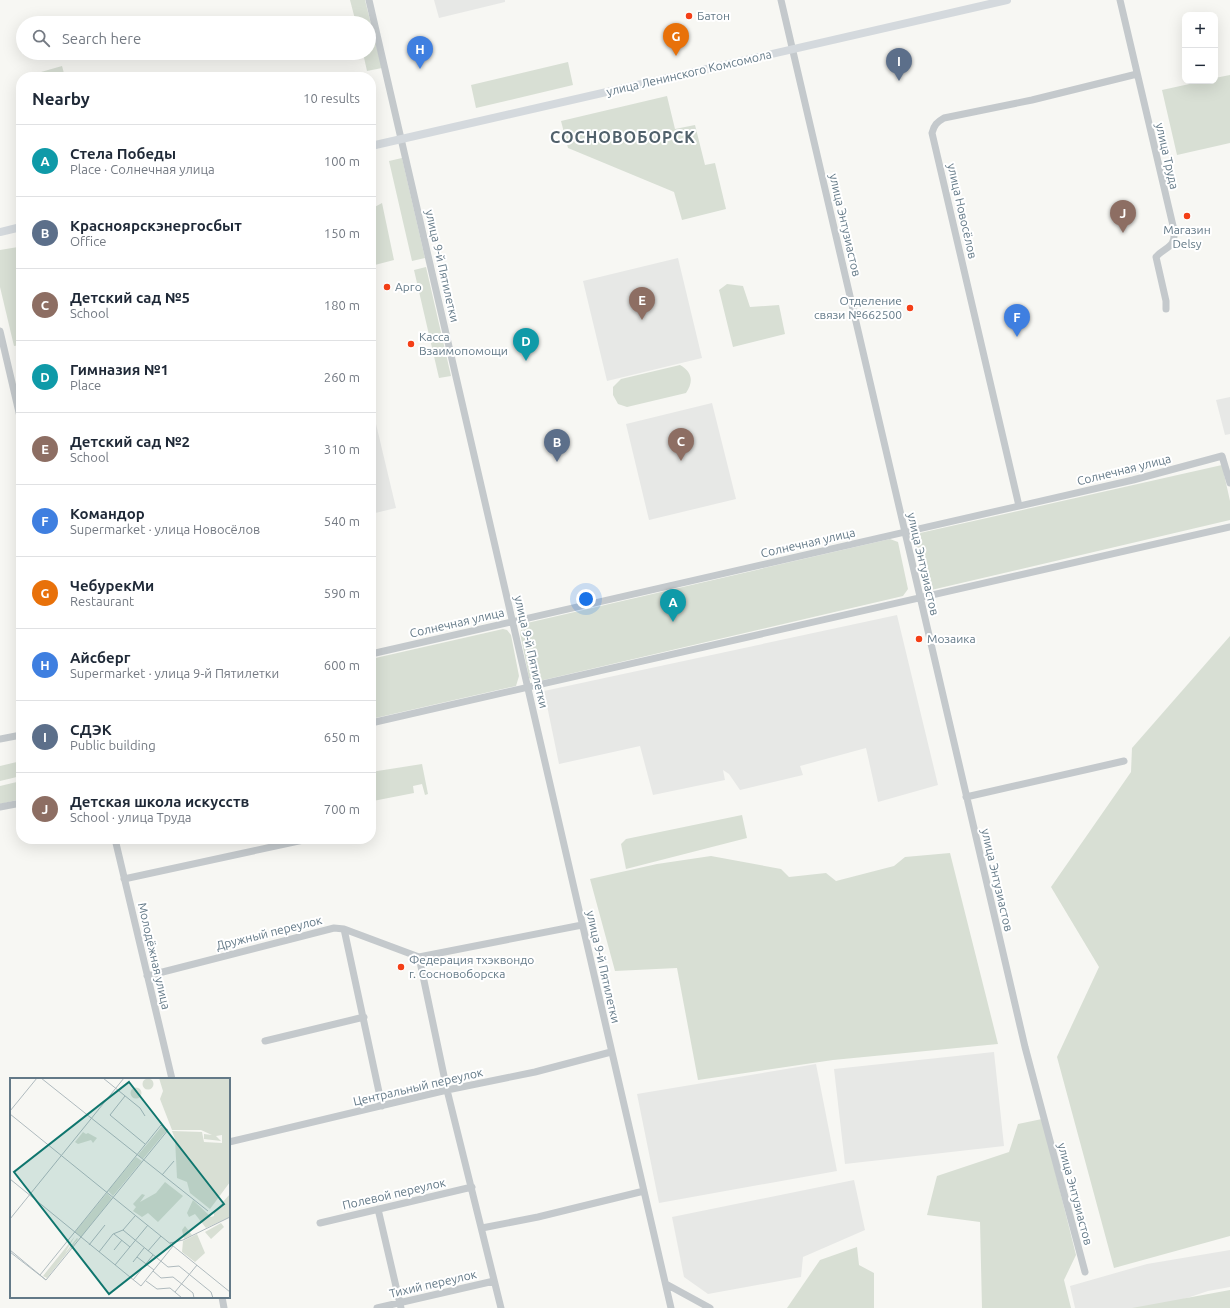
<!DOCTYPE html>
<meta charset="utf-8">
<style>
:root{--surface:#fff;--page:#f6f6f7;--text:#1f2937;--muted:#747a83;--line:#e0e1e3;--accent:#f43f16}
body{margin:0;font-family:Ubuntu,sans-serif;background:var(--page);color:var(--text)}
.controls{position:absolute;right:12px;top:12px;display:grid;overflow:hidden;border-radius:8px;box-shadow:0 4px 16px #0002}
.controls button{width:36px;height:36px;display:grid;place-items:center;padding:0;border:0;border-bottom:1px solid var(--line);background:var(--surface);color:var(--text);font:20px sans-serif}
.you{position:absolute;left:586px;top:599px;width:14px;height:14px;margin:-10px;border:3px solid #fff;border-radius:50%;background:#1a73e8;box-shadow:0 0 0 6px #1a73e833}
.badge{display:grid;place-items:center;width:26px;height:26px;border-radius:50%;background:var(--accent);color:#fff;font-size:13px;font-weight:700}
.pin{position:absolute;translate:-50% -33px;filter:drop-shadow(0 1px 2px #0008)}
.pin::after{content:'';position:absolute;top:21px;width:14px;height:12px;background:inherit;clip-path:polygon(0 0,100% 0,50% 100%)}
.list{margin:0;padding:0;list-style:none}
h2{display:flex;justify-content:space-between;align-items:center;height:52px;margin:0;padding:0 16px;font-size:17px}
h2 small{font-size:13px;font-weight:400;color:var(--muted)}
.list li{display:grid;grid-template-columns:26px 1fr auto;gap:12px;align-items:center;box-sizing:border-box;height:72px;padding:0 16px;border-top:1px solid var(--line)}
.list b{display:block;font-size:15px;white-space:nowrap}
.list p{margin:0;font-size:13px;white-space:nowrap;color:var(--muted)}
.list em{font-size:13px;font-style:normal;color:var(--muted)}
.icon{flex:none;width:22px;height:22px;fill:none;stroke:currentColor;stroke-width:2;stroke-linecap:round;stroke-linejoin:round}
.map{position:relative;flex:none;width:1230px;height:1308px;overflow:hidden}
.search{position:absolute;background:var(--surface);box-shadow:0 4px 16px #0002;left:16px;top:16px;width:360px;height:44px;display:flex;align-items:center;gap:10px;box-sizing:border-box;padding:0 14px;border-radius:22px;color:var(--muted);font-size:15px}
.panel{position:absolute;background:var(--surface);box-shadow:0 4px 16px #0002;left:16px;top:72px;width:360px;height:772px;border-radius:16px}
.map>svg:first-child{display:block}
</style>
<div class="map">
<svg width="1230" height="1308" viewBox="0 0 1230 1308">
<rect width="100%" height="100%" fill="#f7f7f3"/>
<path fill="#e7e8e6" d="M 434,0 L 505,0 L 505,2 L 439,18 Z
M 678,258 L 702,358 L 607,381 L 583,281 Z
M 1230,397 L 1230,434 L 1225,435 L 1216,400 Z
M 371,403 L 396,508 L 371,514 Z
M 712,403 L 736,499 L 649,520 L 626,424 Z
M 897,615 L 938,785 L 878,802 L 866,748 L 800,766 L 803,775 L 740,790 L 729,774 L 723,770 L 725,780 L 653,795 L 640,746 L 559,764 L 544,691 Z
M 994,1052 L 1004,1146 L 845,1164 L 834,1069 Z
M 816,1064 L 837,1171 L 659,1203 L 637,1094 Z
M 854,1180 L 865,1230 L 803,1257 L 801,1277 L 708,1294 L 684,1277 L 672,1217 Z
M 1230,1250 L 1230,1287 L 1208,1291 L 1157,1308 L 1075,1308 L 1070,1286 L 1147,1264 Z"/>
<path fill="#d8dfd4" d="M 350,0 L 365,0 L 382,68 L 367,71 L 363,53 L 369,53 L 369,23 L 356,23 Z
M 568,62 L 573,85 L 476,108 L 471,85 Z
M 62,66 L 65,77 L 42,77 L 41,72 Z
M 1230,75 L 1230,143 L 1177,155 L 1162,90 L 1203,81 L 1215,81 L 1215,78 Z
M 667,96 L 675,129 L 695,125 L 705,165 L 715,163 L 726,209 L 682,220 L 674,192 L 568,148 L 561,121 Z
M 402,158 L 425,258 L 412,261 L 389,161 Z
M 382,203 L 394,260 L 371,266 L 371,209 Z
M 18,247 L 21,260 L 21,345 L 14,346 L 0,287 L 0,250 Z
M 426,267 L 451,376 L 439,378 L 414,270 Z
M 727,284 L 743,286 L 750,307 L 779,305 L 785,334 L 733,347 L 719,290 Z
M 680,365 C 692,372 694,381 686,393 L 627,407 L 618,404 L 613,395 L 613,387 L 621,379 Z
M 1222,465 L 1230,501 L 1230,520 L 927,591 L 923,588 L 914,540 L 915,535 L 920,533 Z
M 890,539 L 898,542 L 908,589 L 903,596 L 535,682 L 529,678 L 520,633 L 522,627 L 527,623 Z
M 503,629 L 507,630 L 511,635 L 519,676 L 516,686 L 371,719 L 371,659 Z
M 1230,636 L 1230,1236 L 1114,1268 L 1057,1057 L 1099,967 L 1051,887 L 1131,772 L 1132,748 Z
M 21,761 L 21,776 L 0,781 L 0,766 Z
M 422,764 L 428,794 L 425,795 L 422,784 L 413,786 L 414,793 L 373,801 L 371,772 Z
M 21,781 L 21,799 L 0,804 L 0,786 Z
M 742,815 L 747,838 L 626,869 L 621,844 L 626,839 Z
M 950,853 L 998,1044 L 833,1060 L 698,1080 L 677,968 L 615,971 L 590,879 L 657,864 L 711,856 L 781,869 L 789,877 L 826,873 L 836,881 L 894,866 L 905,857 Z
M 1042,1119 L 1076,1255 L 1064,1280 L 1071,1308 L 982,1308 L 980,1222 L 927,1215 L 937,1176 L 1009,1152 L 1018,1124 Z
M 857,1247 L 859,1265 L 874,1273 L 874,1308 L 787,1308 L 820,1260 Z
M 1230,1290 L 1230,1308 L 1132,1308 Z"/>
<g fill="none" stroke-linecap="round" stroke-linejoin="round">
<path stroke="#c4c9cc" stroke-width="7" d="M 369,0 L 671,1308
M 781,0 L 1025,1047 L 1085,1272
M 1120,0 L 1174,230 C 1176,249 1165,246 1156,257 L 1166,301 L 1166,309
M 0,331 L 21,421
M 1019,506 L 932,133 C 934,125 937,122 944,118 L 1032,100 L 1137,74
M 371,654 L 1133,480 L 1222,456 L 1230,483
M 371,723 L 1230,527
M 0,739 L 21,735
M 966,797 L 1124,761
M 0,807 L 21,803
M 115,839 L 172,1079
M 124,879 L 308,839
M 344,929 L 382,1106
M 419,957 L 447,1090 L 501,1308
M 147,976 L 334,928 L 344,929 L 419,957 L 582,925
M 265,1041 L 364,1017
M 229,1142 L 447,1090 L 535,1072 L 611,1052
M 378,1209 L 401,1308
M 320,1223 L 472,1187
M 482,1228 L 538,1217 L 644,1191
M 666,1284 L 710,1308
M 222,1297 L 224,1308
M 377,1308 L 494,1281"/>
<path stroke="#d4d9dd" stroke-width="8" d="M 371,146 L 1007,0
M 0,232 L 21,227"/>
</g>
<g fill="#f43f16" stroke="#fff" stroke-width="1.5">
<circle cx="689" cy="16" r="4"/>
<circle cx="1187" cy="216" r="4"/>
<circle cx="387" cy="287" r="4"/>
<circle cx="910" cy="308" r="4"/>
<circle cx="411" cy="344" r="4"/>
<circle cx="919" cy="639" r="4"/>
<circle cx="401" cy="967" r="4"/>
</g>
<g text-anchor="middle" stroke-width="4" stroke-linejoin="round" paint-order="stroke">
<g font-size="12" fill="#637987" stroke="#fff" text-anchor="start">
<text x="697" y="20">Батон</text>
<text x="1187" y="234" text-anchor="middle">Магазин<tspan x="1187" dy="14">Delsy</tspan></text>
<text x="395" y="291">Арго</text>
<text x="902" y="305" text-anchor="end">Отделение<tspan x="902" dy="14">связи №662500</tspan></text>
<text x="419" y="341">Касса<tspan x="419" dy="14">Взаимопомощи</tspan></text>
<text x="927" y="643">Мозаика</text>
<text x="409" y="964">Федерация тхэквондо<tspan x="409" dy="14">г. Сосновоборска</tspan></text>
</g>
<g font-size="12" fill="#637987" stroke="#fff">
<text transform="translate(689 73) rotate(-13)" y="4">улица Ленинского Комсомола</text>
<text transform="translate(1167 156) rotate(77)" y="4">улица Труда</text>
<text transform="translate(962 211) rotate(77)" y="4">улица Новосёлов</text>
<text transform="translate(845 225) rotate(77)" y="4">улица Энтузиастов</text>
<text transform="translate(442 266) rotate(77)" y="4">улица 9-й Пятилетки</text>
<text transform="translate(1124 470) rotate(-14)" y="4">Солнечная улица</text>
<text transform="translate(808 543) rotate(-13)" y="4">Солнечная улица</text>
<text transform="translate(923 564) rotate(77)" y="4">улица Энтузиастов</text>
<text transform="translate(457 623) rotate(-13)" y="4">Солнечная улица</text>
<text transform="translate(531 652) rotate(77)" y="4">улица 9-й Пятилетки</text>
<text transform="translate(997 880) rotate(77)" y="4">улица Энтузиастов</text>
<text transform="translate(269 933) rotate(-14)" y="4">Дружный переулок</text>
<text transform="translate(154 956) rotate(77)" y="4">Молодёжная улица</text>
<text transform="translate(603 967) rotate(77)" y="4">улица 9-й Пятилетки</text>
<text transform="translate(418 1087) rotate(-13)" y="4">Центральный переулок</text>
<text transform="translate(394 1194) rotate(-13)" y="4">Полевой переулок</text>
<text transform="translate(1075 1194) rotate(75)" y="4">улица Энтузиастов</text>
<text transform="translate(433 1284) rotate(-13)" y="4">Тихий переулок</text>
</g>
<g font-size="16" font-weight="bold" letter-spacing="1" fill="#51616b" stroke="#fff">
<text x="623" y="143">СОСНОВОБОРСК</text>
</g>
</g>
<g transform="translate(10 1078)">
<rect width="220" height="220" fill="#f7f7f3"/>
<path d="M 149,0 L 220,0 L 220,104 L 200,131 L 180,115 L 177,104 L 167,100 L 165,61 L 162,53 L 192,54 L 194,64 L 212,65 L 212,57 L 206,58 L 211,63 L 194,61 L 194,56 L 202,57 L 191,52 L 162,52 L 150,21 L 153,13 ZM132.5 6a5.5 5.5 0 1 1 11 0a5.5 5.5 0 1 1-11 0ZM120.5 15a5.5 5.5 0 1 1 11 0a5.5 5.5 0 1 1-11 0ZM 152,48 L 157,52 L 133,81 L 128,77 ZM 73,54 L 76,56 L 78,55 L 87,60 L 83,65 L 81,62 L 68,66 L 65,64 ZM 126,79 L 132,83 L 103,118 L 98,113 ZM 155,104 L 173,118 L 148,144 L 138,135 L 132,139 L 123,133 L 126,129 L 123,126 L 132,116 L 135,117 L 130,124 L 146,115 ZM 97,115 L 102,120 L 71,159 L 65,154 ZM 220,116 L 220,139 L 196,150 L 185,136 L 179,139 L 177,135 L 183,122 L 201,139 L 204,138 L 204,134 ZM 211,145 L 214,149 L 201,161 L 195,154 ZM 175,148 L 182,157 L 174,161 L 172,152 ZM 187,156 L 195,175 L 185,184 L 172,174 L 173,163 ZM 65,158 L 55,175 L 67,160 L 68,161 L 37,200 L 33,198 Z" fill="#d8dfd4"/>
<path fill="none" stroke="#afbabe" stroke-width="1" d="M 31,0 L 198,133M 93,0 L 130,30 L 135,38M 115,18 L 100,37 L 135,66M 0,33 L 27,0M 0,36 L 220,214M 152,97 L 164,83M 0,101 L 131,208 L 163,168M 0,141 L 114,0M 113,152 L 158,189 L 169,188 L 201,214 L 203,220M 104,156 L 120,169M 160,165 L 173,162 L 220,139M 79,167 L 95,147M 0,172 L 36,202 L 0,174M 104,172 L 112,162M 138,173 L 151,158M 89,174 L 103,156 L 113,152 L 125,138M 127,179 L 144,192M 123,184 L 134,170M 105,187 L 138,147M 143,193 L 151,200 L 163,199 L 183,215 L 184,220M 30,197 L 151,47 L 158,52 L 36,202M 123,202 L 143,177M 136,203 L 147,211 L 160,210 L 172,220M 165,214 L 187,187"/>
<path fill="#0f766e" fill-opacity="0.15" stroke="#0f766e" stroke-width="2" d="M 119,4 L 214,126 L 99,216 L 4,94 Z"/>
<rect width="220" height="220" fill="none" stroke="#637987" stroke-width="2"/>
</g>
</svg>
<div class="controls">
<button>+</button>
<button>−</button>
</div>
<div class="you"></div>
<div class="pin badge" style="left:673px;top:622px;background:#0f9aa8">A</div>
<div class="pin badge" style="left:557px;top:462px;background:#5c6f8a">B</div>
<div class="pin badge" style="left:681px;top:461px;background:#8d6e63">C</div>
<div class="pin badge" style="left:526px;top:361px;background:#0f9aa8">D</div>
<div class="pin badge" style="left:642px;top:320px;background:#8d6e63">E</div>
<div class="pin badge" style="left:1017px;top:337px;background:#3f7fe0">F</div>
<div class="pin badge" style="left:676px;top:56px;background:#e8710a">G</div>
<div class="pin badge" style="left:420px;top:69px;background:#3f7fe0">H</div>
<div class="pin badge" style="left:899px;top:81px;background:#5c6f8a">I</div>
<div class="pin badge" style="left:1123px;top:233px;background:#8d6e63">J</div>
<div class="search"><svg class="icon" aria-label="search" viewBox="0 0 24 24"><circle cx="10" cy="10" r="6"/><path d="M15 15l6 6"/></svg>Search here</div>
<section class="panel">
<h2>Nearby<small>10 results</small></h2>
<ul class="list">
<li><span class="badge" style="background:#0f9aa8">A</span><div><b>Стела Победы</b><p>Place · Солнечная улица</p></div><em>100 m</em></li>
<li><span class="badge" style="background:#5c6f8a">B</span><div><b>Красноярскэнергосбыт</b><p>Office</p></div><em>150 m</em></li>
<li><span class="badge" style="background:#8d6e63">C</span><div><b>Детский сад №5</b><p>School</p></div><em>180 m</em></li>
<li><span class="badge" style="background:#0f9aa8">D</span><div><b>Гимназия №1</b><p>Place</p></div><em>260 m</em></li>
<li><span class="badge" style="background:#8d6e63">E</span><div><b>Детский сад №2</b><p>School</p></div><em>310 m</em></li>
<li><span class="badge" style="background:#3f7fe0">F</span><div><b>Командор</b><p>Supermarket · улица Новосёлов</p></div><em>540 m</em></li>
<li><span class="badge" style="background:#e8710a">G</span><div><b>ЧебурекМи</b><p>Restaurant</p></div><em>590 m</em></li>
<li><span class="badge" style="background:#3f7fe0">H</span><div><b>Айсберг</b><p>Supermarket · улица 9-й Пятилетки</p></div><em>600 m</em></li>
<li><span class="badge" style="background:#5c6f8a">I</span><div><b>СДЭК</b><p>Public building</p></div><em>650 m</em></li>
<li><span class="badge" style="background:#8d6e63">J</span><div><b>Детская школа искусств</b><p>School · улица Труда</p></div><em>700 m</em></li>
</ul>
</section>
</div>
